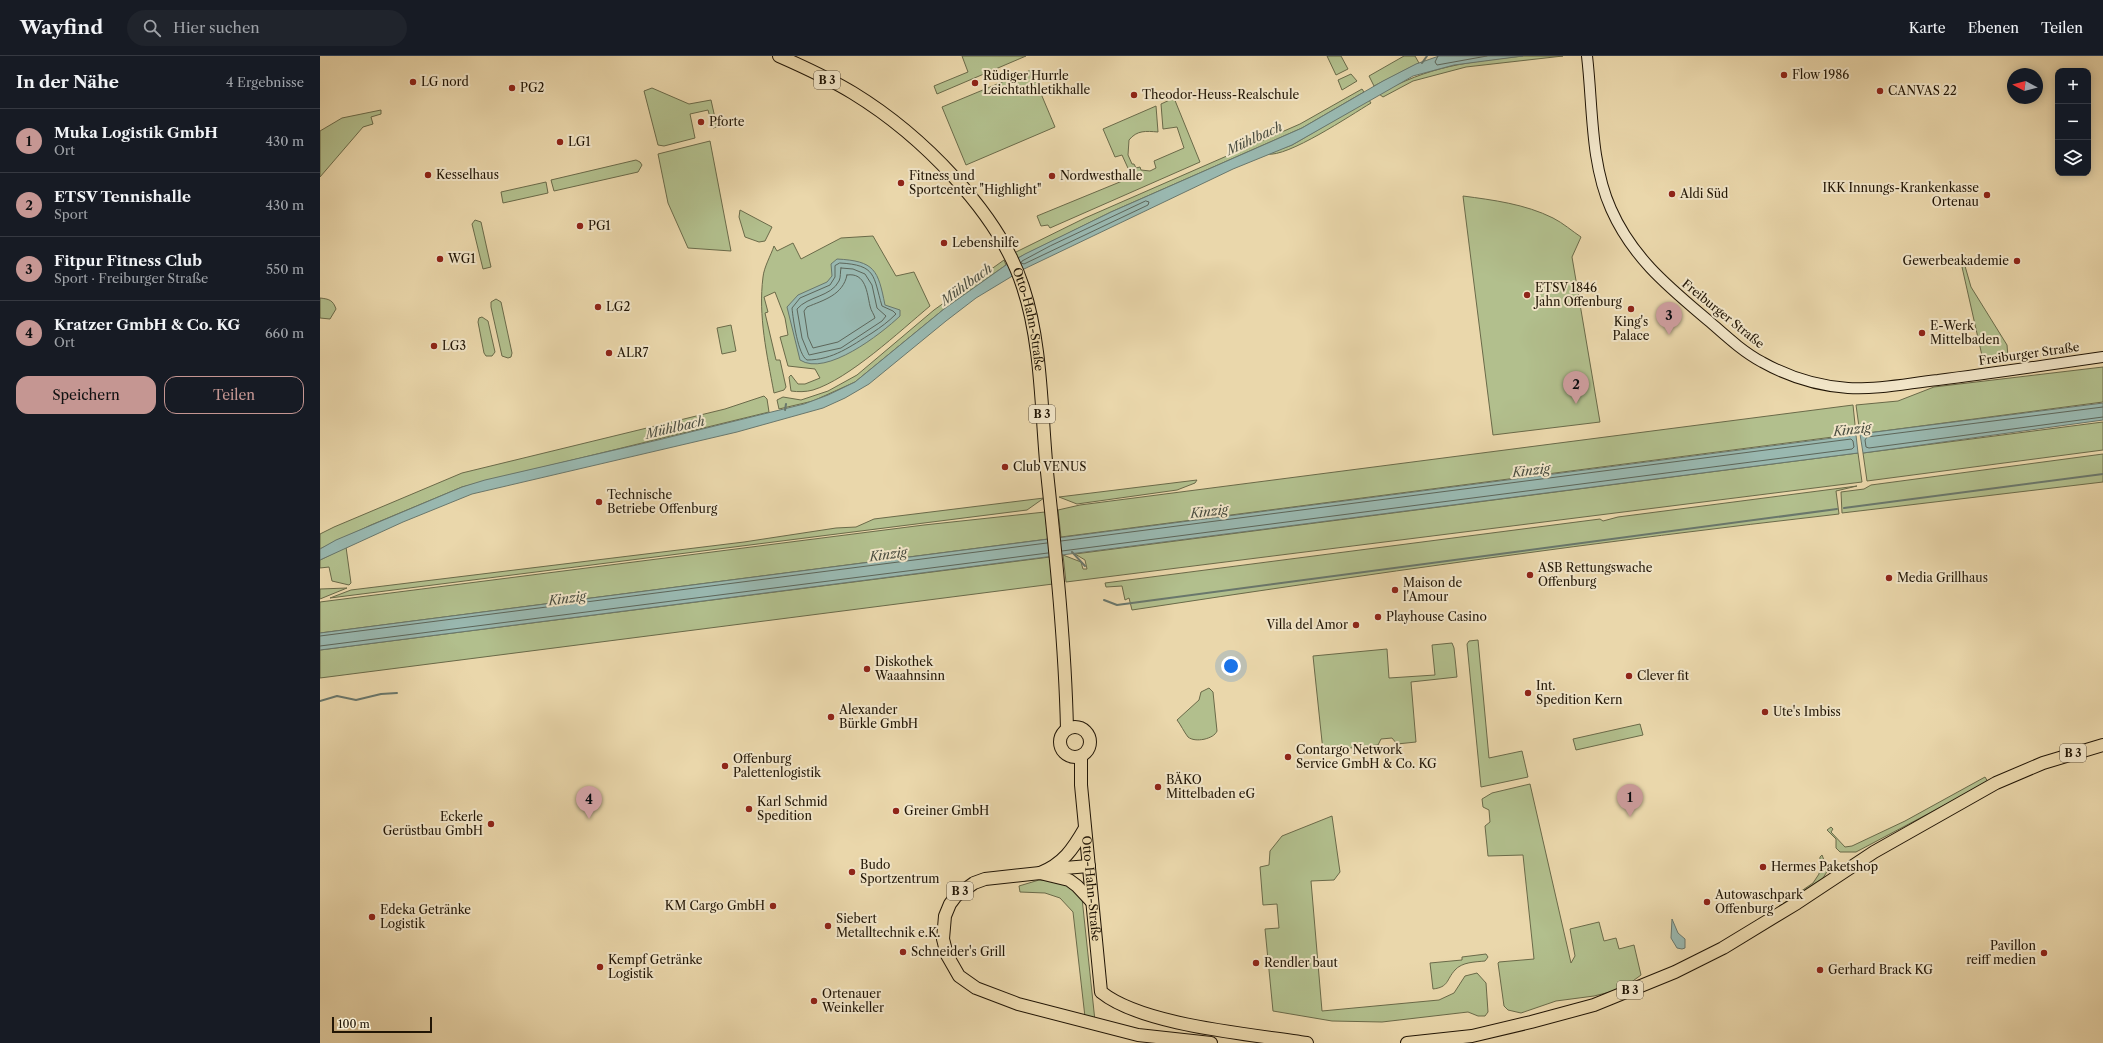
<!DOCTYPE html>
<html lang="de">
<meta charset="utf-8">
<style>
:root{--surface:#171b24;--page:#20242c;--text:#f1f3f6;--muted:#9ea1a6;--line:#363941;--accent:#c59692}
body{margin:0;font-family:"Libre Caslon Text",serif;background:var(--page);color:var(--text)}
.controls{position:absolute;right:12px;top:12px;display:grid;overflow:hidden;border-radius:8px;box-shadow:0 2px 10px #0003}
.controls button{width:36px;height:36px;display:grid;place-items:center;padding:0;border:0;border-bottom:1px solid var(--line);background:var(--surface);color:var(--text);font:20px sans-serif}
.compass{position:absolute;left:1687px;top:12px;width:36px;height:36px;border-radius:50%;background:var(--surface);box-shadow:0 2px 10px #0003;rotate:277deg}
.scale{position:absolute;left:12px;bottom:10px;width:100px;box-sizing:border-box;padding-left:4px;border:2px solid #211505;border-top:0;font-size:11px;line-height:14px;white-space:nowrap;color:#211505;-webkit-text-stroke:3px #f1e5c8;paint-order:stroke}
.you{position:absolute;left:911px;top:610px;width:14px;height:14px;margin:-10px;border:3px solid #fff;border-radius:50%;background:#1a73e8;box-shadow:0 0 0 6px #1a73e833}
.badge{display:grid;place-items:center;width:26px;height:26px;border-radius:50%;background:var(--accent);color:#111;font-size:13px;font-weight:700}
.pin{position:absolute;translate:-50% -33px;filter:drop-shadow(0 1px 2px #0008)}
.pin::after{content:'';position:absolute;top:21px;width:14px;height:12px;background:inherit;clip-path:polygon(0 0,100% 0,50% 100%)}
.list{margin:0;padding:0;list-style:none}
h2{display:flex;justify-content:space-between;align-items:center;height:52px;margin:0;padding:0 16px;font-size:17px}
h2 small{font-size:13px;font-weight:400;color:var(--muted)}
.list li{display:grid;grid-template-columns:26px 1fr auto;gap:12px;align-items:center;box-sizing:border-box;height:64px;padding:0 16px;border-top:1px solid var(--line)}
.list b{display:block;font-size:15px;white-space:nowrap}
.list p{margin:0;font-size:13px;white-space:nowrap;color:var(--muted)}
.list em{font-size:13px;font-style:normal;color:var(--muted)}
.actions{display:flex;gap:8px;padding:12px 16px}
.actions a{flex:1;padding:9px 0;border:1px solid var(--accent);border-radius:12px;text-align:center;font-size:14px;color:var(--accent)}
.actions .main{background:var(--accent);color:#111}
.icon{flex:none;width:22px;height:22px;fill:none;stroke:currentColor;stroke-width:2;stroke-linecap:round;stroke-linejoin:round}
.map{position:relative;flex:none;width:1783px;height:987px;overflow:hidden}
header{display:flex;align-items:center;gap:24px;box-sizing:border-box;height:56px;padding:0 20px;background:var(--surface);border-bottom:1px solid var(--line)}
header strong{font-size:19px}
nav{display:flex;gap:22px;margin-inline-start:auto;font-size:14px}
.search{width:280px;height:36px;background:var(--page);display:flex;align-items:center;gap:10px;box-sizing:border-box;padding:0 14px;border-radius:22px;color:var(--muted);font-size:15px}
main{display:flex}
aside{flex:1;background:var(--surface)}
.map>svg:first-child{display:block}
</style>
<header>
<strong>Wayfind</strong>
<div class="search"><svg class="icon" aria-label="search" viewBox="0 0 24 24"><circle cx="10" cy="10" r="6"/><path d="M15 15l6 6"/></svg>Hier suchen</div>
<nav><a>Karte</a><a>Ebenen</a><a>Teilen</a></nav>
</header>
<main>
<aside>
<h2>In der Nähe<small>4 Ergebnisse</small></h2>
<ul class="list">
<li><span class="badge">1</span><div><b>Muka Logistik GmbH</b><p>Ort</p></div><em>430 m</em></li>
<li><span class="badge">2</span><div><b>ETSV Tennishalle</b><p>Sport</p></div><em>430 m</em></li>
<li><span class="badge">3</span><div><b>Fitpur Fitness Club</b><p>Sport · Freiburger Straße</p></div><em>550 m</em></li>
<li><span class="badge">4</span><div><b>Kratzer GmbH &amp; Co. KG</b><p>Ort</p></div><em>660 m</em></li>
</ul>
<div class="actions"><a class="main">Speichern</a><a>Teilen</a></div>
</aside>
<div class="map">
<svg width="1783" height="987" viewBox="0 0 1783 987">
<rect width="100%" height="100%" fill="#ead7ab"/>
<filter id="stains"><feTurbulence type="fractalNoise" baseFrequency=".005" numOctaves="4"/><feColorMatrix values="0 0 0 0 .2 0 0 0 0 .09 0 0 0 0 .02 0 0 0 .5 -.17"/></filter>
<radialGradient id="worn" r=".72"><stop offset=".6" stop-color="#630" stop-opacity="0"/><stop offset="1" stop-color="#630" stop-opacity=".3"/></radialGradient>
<path fill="#b2bf8d" stroke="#6a6a49" d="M 642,0 L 706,0 L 617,38 L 614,30 L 648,16 Z
M 1007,0 L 1021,0 L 1028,13 L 1016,19 Z
M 1084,0 L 1095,0 L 1099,7 L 1054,30 L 1049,20 Z
M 1203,0 L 1243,0 L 1146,11 L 1093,25 L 1063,41 L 1059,38 C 1109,10 1147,6 1203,0 Z
M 711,14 L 735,71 L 646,109 L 622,51 Z
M 1031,18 L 1037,25 L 1022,34 L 1018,24 Z
M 332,32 L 369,48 L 391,44 L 397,71 L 393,72 L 388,54 L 370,58 L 375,82 L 344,90 L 338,89 L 324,35 Z
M 1042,33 L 1044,36 L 982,72 L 791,156 L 698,202 L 694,197 L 765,162 L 980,68 Z
M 854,42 L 880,106 L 730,172 L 728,169 L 721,170 L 717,160 L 812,121 L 802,99 L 795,101 L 783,73 L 836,50 L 838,76 C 826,75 817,74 809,84 L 808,99 L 812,108 L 814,108 L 816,112 L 820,111 L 821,114 L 830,115 L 836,112 L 834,105 L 864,92 L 857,71 L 843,73 L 841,48 Z
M 1049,44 L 1051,47 C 1031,59 967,102 947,98 L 972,89 Z
M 61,54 L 61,58 L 51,61 L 53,68 L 43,71 L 0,121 L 0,75 L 22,62 Z
M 390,85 L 411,195 L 368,192 L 348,147 L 338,98 Z
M 316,104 L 320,106 L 322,109 L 318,116 L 234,135 L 231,124 Z
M 226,126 L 228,137 L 183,147 L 181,136 Z
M 1143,140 C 1173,144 1205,148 1233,162 C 1243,167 1252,175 1261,181 L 1252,201 L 1280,366 L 1173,379 Z
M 420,154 L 452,171 L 445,185 L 439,186 L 425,181 L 419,161 Z
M 155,164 L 161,166 L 171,211 L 163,213 L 152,168 Z
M 553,180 L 576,220 L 594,216 L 610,250 C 580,275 529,323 493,334 C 486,336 478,336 471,335 L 469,321 L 471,319 L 478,328 L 485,328 L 500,322 L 495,313 L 468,310 L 460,281 L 468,279 L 465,262 L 455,236 L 444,241 L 448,256 L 445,257 L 456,304 L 460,304 L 466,331 L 464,334 L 454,337 C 447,299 438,260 443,221 C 444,211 451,199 454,190 L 457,195 L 473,187 L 481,203 L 521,182 Z
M 684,204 L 686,209 L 624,253 L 535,326 L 493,345 L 459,353 L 457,344 L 463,341 L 481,344 L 508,335 L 537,319 L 614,254 Z
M 1645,210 L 1651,231 L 1687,289 L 1688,301 L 1683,305 L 1665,308 L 1663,304 L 1642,211 Z
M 0,242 C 9,243 13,244 16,253 L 10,263 L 0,262 Z
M 176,243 L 181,246 L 192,297 L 191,301 L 188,302 L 182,300 L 171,251 L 171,246 Z
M 162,261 L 168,265 L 175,296 L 172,300 L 166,300 L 164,297 L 158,266 L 159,262 Z
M 411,269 L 416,295 L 402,298 L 397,272 Z
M 1783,311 L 1783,346 L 1540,378 L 1536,349 L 1578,345 L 1614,331 Z
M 444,340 L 447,343 L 449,356 L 142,431 L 51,469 L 0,493 L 0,478 L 14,471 L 142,417 L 405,353 Z
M 1533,349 L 1536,378 L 741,481 L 738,454 L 760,449 Z
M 1783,366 L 1783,394 L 1547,425 L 1543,397 Z
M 1538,397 L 1542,426 L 746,526 L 743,499 L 761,506 L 763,513 L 767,513 L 765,504 L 755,498 Z
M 1783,398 L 1783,426 L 1522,457 L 1521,436 L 1544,433 L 1551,429 Z
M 877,424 L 875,427 L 857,434 L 757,448 L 739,441 Z
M 1537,430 L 1516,435 L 1519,458 C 1282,485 1047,518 812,554 L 809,542 L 805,544 L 802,530 L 786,531 L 785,527 L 1280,463 L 1283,465 L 1298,461 Z
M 724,442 L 707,454 L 10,542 L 31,534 L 424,486 L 516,472 L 536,471 L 554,463 Z
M 725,456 L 728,483 L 0,577 L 0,546 L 604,469 Z
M 26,491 L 31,527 L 29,529 L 12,525 L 9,511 L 0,512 L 0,504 Z
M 730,501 L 733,528 L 0,622 L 0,594 Z
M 27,532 L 0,543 L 0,533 Z
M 1158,584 L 1169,702 L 1202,695 L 1208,721 L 1161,731 L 1147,588 L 1149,585 Z
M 1132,587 L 1134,592 L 1137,621 L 1091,626 L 1096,686 L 1077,688 L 1072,682 L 1061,683 L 1058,689 L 1003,695 L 993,600 L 1067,593 L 1069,622 L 1115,619 L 1112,589 Z
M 889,632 L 893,636 L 897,675 C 894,683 875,687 868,681 C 864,676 861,669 857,664 L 879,644 L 881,636 Z
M 1320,668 L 1323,679 L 1256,694 L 1253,683 Z
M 1665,721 L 1668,726 L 1536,796 L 1520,796 L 1516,792 L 1516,783 L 1507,774 L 1511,771 L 1513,773 L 1511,776 L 1525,791 L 1532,790 L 1585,765 Z
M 1210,728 L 1251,907 L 1255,900 L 1250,873 L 1279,866 L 1284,885 L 1296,882 L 1299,893 L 1314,889 L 1321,919 L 1302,933 L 1274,940 L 1236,945 L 1201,957 L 1188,954 L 1184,950 L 1178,907 L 1179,906 L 1214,903 L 1203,799 L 1168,800 L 1165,770 L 1170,766 L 1169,754 L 1163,751 L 1162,743 L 1172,737 Z
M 1012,760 L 1020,816 L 1014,824 L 991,825 L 1002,955 L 1119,944 L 1134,937 L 1145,920 L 1157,917 L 1166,927 L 1168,956 L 1165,960 L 1158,960 L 1148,956 L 1062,966 L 1012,965 L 953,955 L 945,873 L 959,872 L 957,848 L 943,849 L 940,811 L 949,809 L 950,795 L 962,780 Z
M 1502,799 L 1508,814 L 1503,822 L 1439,864 L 1493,827 L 1499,818 L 1500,801 Z
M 719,824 C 737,825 750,827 762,842 L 775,965 L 765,961 L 753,856 L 740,842 L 725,837 L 700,836 L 699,830 Z
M 1166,898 L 1168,901 L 1165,905 C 1155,906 1142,906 1135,914 C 1126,924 1129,931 1113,933 L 1110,907 L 1142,904 L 1142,901 Z"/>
<path fill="#99b8b0" stroke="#69776c" d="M 1119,0 L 1203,0 L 1134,9 L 1093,20 L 972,89 L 913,113 L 704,213 L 656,242 L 626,265 L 549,328 L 525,342 L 503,352 L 417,376 L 152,438 L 83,466 L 0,504 L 0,493 L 16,484 L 142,431 L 165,424 L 338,384 L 484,348 L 508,339 L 535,326 L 624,253 L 686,209 L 705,198 L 791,156 L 982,72 L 1063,25 L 1096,8 Z
M 517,203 C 555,205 558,214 565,249 L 580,254 L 580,260 C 561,278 506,321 480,304 L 467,251 L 478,239 L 507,226 L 512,220 L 511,208 Z
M 1783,347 L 1783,364 L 1543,397 L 1540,378 Z
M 1536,379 L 1538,397 L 0,594 L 0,577 Z
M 1352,863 L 1358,877 L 1365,883 L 1365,892 L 1362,893 L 1357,892 L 1351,882 Z"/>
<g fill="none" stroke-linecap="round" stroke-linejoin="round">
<path stroke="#5d665a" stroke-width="1" d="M 1118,0 L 1115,6 L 1117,9 L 1167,0
M 826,145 L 829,146 L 828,149 L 704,208 L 701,207 L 702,205 L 730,190 Z
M 520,207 C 557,209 553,220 562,250 L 573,255 L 576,258 C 568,266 561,271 552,277 C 531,290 513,304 487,304 C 478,299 473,263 472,252 L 480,242 L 510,229 L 515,221 L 515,210 Z
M 521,212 L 533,213 L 545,218 L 552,229 L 557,252 L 566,260 L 562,265 L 521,292 L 489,299 L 482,282 L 477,253 C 488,240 511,241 519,225 C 521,221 520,216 521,212 Z
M 527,219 C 546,216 547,237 550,250 C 551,255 554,258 555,262 L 518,286 L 493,292 L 488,281 L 484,255 L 487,251 C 504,244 523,239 527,219 Z
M 1783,351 L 1547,381 L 1545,384 L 1546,391 L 1549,392 L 1783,361
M 741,485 L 1531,383 L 1533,385 L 1534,391 L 1532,393 L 742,495
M 0,580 L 727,487
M 0,590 L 728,497"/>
<path stroke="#69776c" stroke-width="2" d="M 1102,7 L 1107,0
M 465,354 L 466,348
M 1524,452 L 1783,418
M 752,496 L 765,510
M 784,544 L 797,549 L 1517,453
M 0,645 L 17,640 L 36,644 L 61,638 L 77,637"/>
<g stroke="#211505" stroke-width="12">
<path id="secondary" d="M 1267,0 C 1273,50 1270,106 1291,153 C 1313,203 1350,232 1390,266 C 1406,280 1423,296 1442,306 C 1467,320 1498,330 1528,332 C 1557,334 1589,327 1618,324 C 1673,317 1728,309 1783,301"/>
</g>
<g stroke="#211505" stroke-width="14">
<g id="primary">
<path id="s1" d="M 459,0 C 484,11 510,23 533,37 C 600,78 679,156 703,231 C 722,288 721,356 727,416 C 736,501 745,587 747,673"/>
<circle cx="755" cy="686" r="15"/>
<path id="s2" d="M 761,700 L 761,729 L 781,936 C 823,970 931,978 987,987"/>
<path d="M 732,813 L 769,810"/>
<path d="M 720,817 C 743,808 753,793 765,772"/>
<path d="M 772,846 L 757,830 L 749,824 L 720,817 L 665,823 L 654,827 L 636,840 L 630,848 L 625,860 L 623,883 L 627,899 L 639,920 L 656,932 L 698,948 L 818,979 L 891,987"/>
<path d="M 1087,987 L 1152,980 L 1211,966 L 1274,949 L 1355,916 L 1403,892 L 1477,847 L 1554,796 L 1676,727 L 1723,707 L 1783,689"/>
</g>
</g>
<use href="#secondary" stroke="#f1e5c8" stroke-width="10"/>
<use href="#primary" stroke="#ead7ab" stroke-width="12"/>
</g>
<g fill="#8f2418" stroke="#f1e5c8" stroke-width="1.5">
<circle cx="1464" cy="19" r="4"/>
<circle cx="93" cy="26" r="4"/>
<circle cx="655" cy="27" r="4"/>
<circle cx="192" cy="32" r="4"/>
<circle cx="1560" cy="35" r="4"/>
<circle cx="814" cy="39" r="4"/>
<circle cx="381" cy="66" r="4"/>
<circle cx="240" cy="86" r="4"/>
<circle cx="108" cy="119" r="4"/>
<circle cx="732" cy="120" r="4"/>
<circle cx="581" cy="127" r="4"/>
<circle cx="1352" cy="138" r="4"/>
<circle cx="1667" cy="139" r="4"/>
<circle cx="260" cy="170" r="4"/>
<circle cx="624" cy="187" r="4"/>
<circle cx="120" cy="203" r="4"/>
<circle cx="1697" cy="205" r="4"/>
<circle cx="1207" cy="239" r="4"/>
<circle cx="278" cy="251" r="4"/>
<circle cx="1311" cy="253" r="4"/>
<circle cx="1602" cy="277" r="4"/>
<circle cx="114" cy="290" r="4"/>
<circle cx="289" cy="297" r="4"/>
<circle cx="685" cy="411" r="4"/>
<circle cx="279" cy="446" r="4"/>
<circle cx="1210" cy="519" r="4"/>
<circle cx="1569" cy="522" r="4"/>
<circle cx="1075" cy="534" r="4"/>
<circle cx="1058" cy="561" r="4"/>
<circle cx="1036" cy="569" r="4"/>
<circle cx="547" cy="613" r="4"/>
<circle cx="1309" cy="620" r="4"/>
<circle cx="1208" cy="637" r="4"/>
<circle cx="1445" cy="656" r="4"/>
<circle cx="511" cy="661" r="4"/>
<circle cx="968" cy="701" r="4"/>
<circle cx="405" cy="710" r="4"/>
<circle cx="838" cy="731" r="4"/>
<circle cx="429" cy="753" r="4"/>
<circle cx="576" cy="755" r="4"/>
<circle cx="171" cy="768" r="4"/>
<circle cx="1443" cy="811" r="4"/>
<circle cx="532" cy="816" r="4"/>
<circle cx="1387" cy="846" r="4"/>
<circle cx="453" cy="850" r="4"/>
<circle cx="52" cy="861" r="4"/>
<circle cx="508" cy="870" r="4"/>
<circle cx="583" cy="896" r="4"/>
<circle cx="1724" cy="897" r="4"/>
<circle cx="936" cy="907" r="4"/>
<circle cx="280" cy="911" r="4"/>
<circle cx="1500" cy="914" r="4"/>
<circle cx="494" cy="945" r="4"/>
</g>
<g text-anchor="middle" stroke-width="4" stroke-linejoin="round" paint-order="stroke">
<g fill="#f1e5c8" stroke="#5f5340" stroke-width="1">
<rect x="494" y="15" width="26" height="18" rx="3"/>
<rect x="709" y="349" width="26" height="18" rx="3"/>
<rect x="1740" y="688" width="26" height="18" rx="3"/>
<rect x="627" y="826" width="26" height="18" rx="3"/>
<rect x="1297" y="925" width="26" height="18" rx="3"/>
</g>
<g font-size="11" font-weight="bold" fill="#211505">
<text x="507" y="28">B 3</text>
<text x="722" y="362">B 3</text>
<text x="1753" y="701">B 3</text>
<text x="640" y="839">B 3</text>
<text x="1310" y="938">B 3</text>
</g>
<g font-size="12" fill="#211505" stroke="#f1e5c8" text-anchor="start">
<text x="1472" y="23">Flow 1986</text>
<text x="663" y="24">Rüdiger Hurrle<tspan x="663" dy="14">Leichtathletikhalle</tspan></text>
<text x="101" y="30">LG nord</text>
<text x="200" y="36">PG2</text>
<text x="1568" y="39">CANVAS 22</text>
<text x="822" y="43">Theodor-Heuss-Realschule</text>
<text x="389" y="70">Pforte</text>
<text x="248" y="90">LG1</text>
<text x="116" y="123">Kesselhaus</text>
<text x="589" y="124">Fitness und<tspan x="589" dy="14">Sportcenter "Highlight"</tspan></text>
<text x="740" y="124">Nordwesthalle</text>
<text x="1659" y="136" text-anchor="end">IKK Innungs-Krankenkasse<tspan x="1659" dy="14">Ortenau</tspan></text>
<text x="1360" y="142">Aldi Süd</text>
<text x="268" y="174">PG1</text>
<text x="632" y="191">Lebenshilfe</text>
<text x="128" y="207">WG1</text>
<text x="1689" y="209" text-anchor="end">Gewerbeakademie</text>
<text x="1215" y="236">ETSV 1846<tspan x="1215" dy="14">Jahn Offenburg</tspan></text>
<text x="286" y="255">LG2</text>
<text x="1311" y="270" text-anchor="middle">King's<tspan x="1311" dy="14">Palace</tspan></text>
<text x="1610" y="274">E-Werk<tspan x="1610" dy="14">Mittelbaden</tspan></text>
<text x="122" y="294">LG3</text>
<text x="297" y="301">ALR7</text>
<text x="693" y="415">Club VENUS</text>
<text x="287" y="443">Technische<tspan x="287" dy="14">Betriebe Offenburg</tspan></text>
<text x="1218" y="516">ASB Rettungswache<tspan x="1218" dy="14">Offenburg</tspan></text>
<text x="1577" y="526">Media Grillhaus</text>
<text x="1083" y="531">Maison de<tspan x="1083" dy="14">l'Amour</tspan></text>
<text x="1066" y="565">Playhouse Casino</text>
<text x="1028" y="573" text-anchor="end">Villa del Amor</text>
<text x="555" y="610">Diskothek<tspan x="555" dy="14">Waaahnsinn</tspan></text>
<text x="1317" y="624">Clever fit</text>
<text x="1216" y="634">Int.<tspan x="1216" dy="14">Spedition Kern</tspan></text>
<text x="519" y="658">Alexander<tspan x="519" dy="14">Bürkle GmbH</tspan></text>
<text x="1453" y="660">Ute's Imbiss</text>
<text x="976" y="698">Contargo Network<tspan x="976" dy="14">Service GmbH &amp; Co. KG</tspan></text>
<text x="413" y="707">Offenburg<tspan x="413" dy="14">Palettenlogistik</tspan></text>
<text x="846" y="728">BÄKO<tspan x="846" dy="14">Mittelbaden eG</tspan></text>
<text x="437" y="750">Karl Schmid<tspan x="437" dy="14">Spedition</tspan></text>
<text x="584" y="759">Greiner GmbH</text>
<text x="163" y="765" text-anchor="end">Eckerle<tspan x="163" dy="14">Gerüstbau GmbH</tspan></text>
<text x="540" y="813">Budo<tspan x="540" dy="14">Sportzentrum</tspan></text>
<text x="1451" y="815">Hermes Paketshop</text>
<text x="1395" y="843">Autowaschpark<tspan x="1395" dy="14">Offenburg</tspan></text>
<text x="445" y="854" text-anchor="end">KM Cargo GmbH</text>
<text x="60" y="858">Edeka Getränke<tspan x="60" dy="14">Logistik</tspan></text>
<text x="516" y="867">Siebert<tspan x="516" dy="14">Metalltechnik e.K.</tspan></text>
<text x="1716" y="894" text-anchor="end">Pavillon<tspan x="1716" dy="14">reiff medien</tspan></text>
<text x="591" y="900">Schneider's Grill</text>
<text x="288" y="908">Kempf Getränke<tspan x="288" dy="14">Logistik</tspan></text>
<text x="944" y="911">Rendler baut</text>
<text x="1508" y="918">Gerhard Brack KG</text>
<text x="502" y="942">Ortenauer<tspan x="502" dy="14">Weinkeller</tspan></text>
</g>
<g font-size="12" fill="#211505" stroke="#f1e5c8">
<text transform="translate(1403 258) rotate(39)" y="4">Freiburger Straße</text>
<text dy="4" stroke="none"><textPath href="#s1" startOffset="378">Otto-Hahn-Straße</textPath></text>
<text transform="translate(1709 298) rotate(-8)" y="4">Freiburger Straße</text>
<text dy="4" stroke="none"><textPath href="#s2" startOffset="133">Otto-Hahn-Straße</textPath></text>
</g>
<g font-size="13" font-style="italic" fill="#4b4e41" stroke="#f1e5c8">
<text transform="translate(934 82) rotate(-25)" y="5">Mühlbach</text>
<text transform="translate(646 228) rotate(-36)" y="5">Mühlbach</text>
<text transform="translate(355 371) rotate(-13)" y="5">Mühlbach</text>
<text transform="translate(1532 373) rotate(-7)" y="5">Kinzig</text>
<text transform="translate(1211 414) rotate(-7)" y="5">Kinzig</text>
<text transform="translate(889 455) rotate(-7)" y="5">Kinzig</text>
<text transform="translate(568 498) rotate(-8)" y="5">Kinzig</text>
<text transform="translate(247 542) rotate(-8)" y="5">Kinzig</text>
</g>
</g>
<rect width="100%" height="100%" filter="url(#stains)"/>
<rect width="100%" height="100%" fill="url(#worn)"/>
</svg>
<div class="controls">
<button>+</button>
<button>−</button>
<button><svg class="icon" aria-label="layers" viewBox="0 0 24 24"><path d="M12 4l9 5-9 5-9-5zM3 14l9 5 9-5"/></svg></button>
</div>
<svg class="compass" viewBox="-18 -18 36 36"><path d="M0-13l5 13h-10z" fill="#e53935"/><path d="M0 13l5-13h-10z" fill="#9ea1a6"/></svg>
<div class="scale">100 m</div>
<div class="you"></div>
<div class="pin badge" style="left:1310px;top:761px">1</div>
<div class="pin badge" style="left:1256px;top:348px">2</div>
<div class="pin badge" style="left:1349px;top:279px">3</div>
<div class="pin badge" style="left:269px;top:763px">4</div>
</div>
</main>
